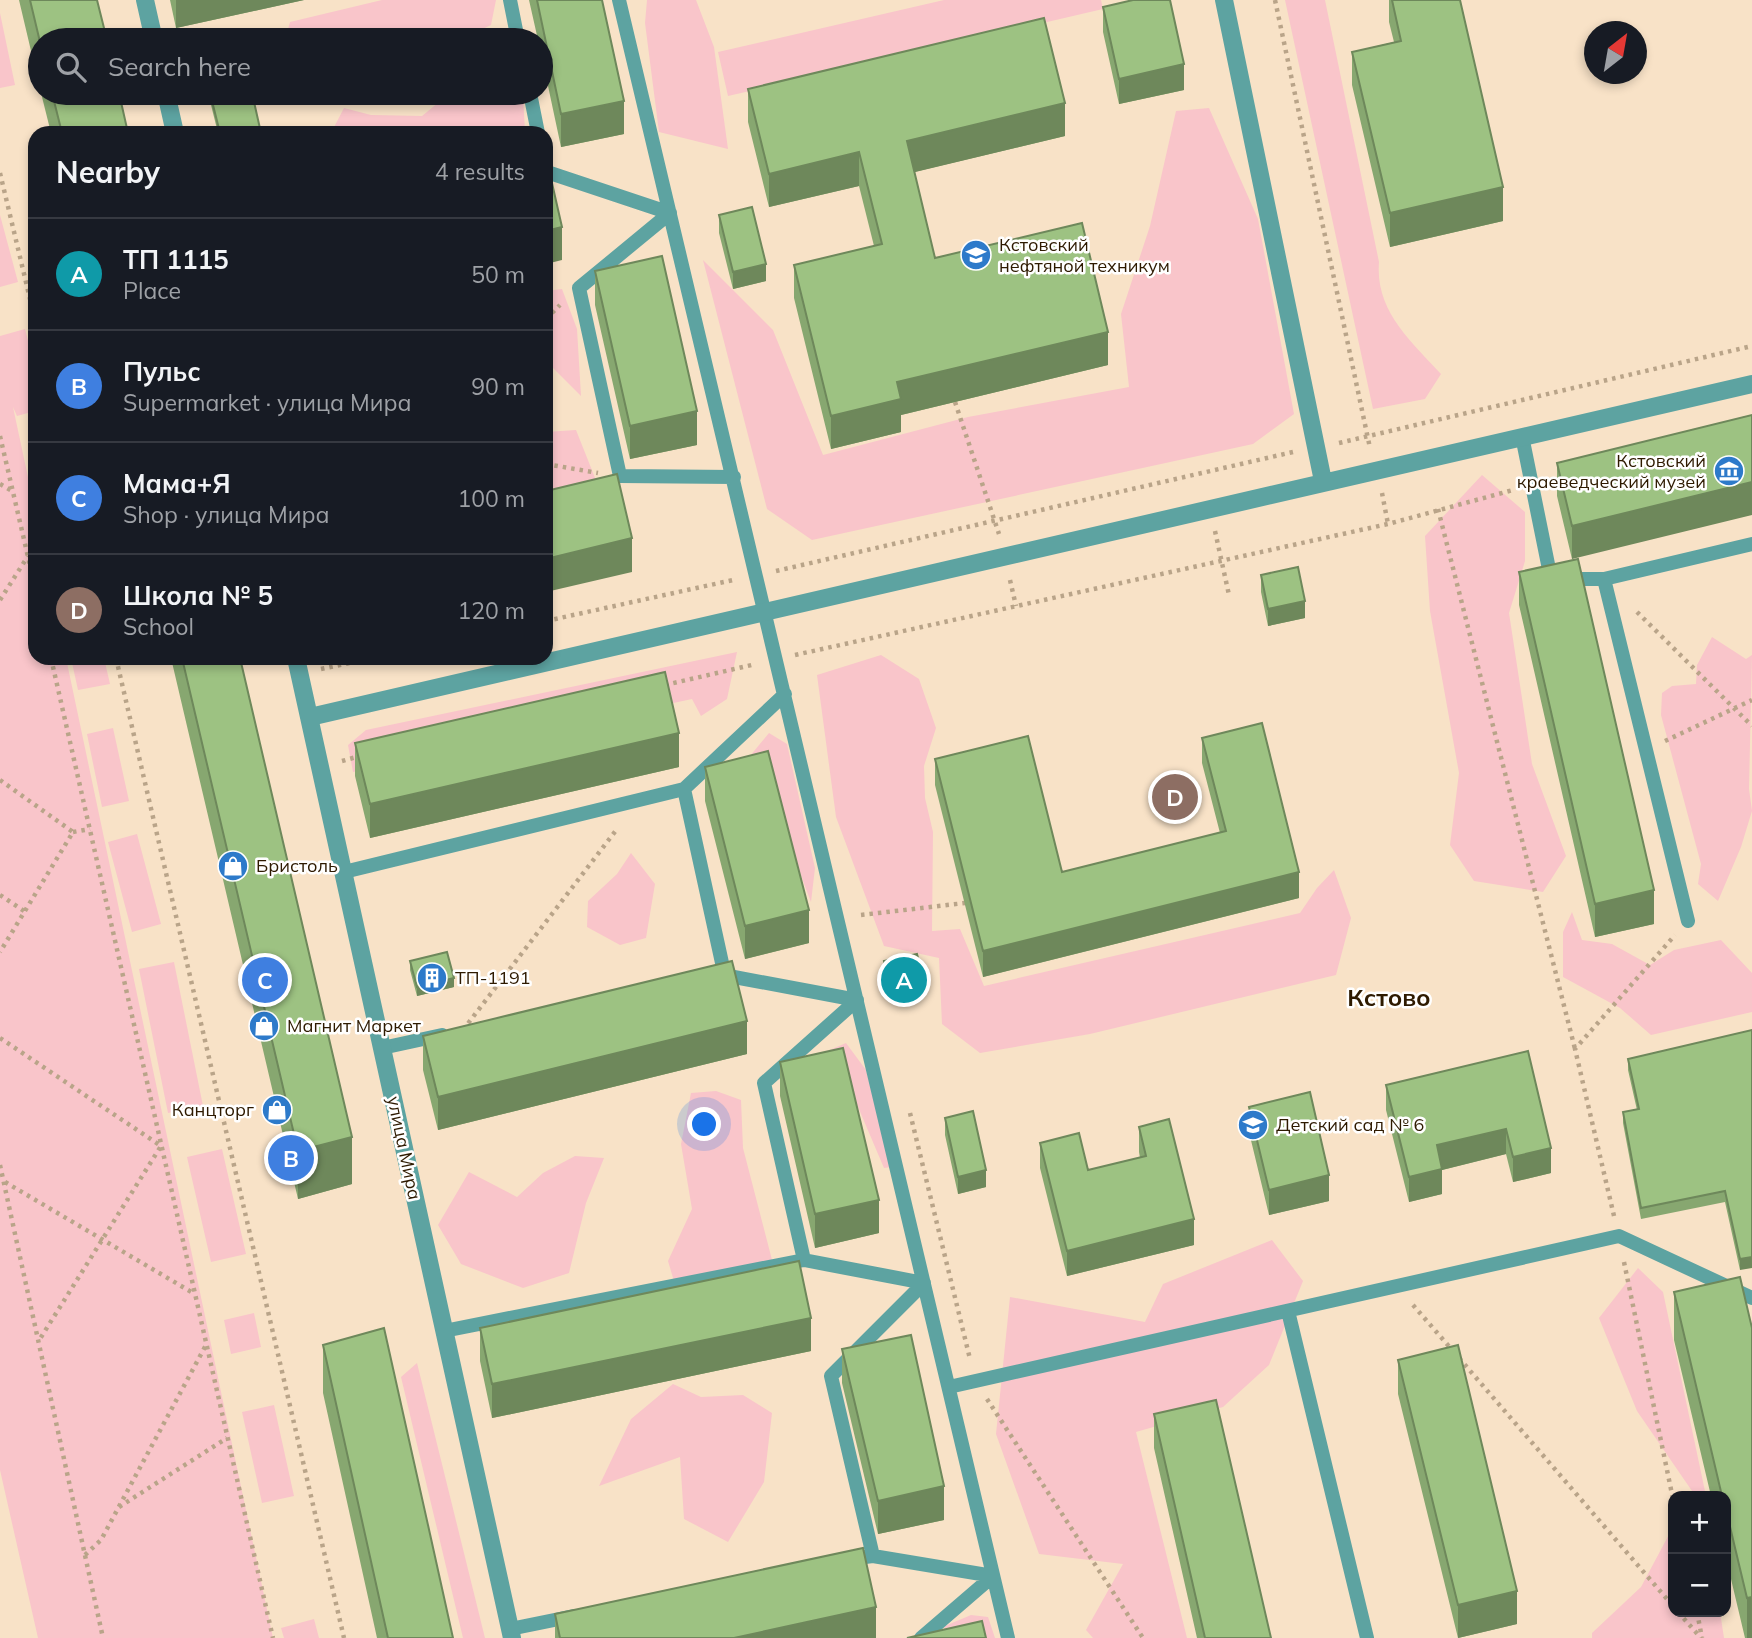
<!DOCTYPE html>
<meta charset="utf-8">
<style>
:root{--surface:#171b24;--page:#20242c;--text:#f1f3f6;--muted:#9ea1a6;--line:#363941;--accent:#0b8043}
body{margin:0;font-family:Mulish,sans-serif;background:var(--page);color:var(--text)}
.controls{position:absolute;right:21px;bottom:21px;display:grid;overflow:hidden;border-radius:14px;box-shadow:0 4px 10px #0003}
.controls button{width:63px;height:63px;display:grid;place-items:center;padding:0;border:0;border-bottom:2px solid var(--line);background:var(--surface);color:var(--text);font:35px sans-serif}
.compass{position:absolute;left:1584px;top:21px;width:63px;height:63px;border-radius:50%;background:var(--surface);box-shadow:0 4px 10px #0003;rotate:31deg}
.you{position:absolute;left:705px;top:1125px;width:24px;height:24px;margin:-18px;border:5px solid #fff;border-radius:50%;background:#1a73e8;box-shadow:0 0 0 10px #1a73e833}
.badge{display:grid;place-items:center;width:46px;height:46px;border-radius:50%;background:var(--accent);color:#fff;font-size:23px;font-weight:700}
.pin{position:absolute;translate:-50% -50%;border:4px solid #fff;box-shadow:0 2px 7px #0006}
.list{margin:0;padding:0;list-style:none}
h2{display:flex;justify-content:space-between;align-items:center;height:91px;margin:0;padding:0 28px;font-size:30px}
h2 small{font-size:23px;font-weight:400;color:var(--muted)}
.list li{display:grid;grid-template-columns:46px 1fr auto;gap:21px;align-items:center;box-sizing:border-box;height:112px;padding:0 28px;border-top:2px solid var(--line)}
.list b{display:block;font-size:26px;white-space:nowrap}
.list p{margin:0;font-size:23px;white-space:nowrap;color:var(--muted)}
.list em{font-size:23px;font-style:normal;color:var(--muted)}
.icon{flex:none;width:38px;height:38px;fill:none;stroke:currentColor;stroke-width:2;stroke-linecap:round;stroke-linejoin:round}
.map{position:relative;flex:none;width:1752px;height:1638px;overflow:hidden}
.search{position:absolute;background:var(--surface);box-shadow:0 4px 10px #0003;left:28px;top:28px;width:525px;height:77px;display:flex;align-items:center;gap:18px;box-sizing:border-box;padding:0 24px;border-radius:38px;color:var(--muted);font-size:26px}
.panel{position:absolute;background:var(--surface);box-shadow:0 4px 10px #0003;left:28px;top:126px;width:525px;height:539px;border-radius:21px}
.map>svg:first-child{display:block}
</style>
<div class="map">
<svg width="1752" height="1638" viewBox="0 0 1752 1638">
<rect width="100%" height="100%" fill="#f8e2c7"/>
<path fill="#f9c5ca" d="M 382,0 L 496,0 L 491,25 L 459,40 L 285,40 L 290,22 Z
M 647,0 L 696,0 L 714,47 L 728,149 L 659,132 L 645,23 Z
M 944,0 L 1101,0 L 1103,9 L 728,96 L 718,52 Z
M 1285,0 L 1325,0 L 1379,262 C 1375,311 1411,341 1441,374 L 1425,399 L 1373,409 Z
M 0,13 L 15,85 L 0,88 Z
M 450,93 L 523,93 L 525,133 L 331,133 L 344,108 L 371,115 L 422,116 Z
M 1209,108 L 1258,219 L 1294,414 L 1253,444 L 812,540 L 767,509 L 703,260 L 773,330 L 823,455 L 968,417 L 1129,387 L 1121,314 L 1150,226 L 1176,111 Z
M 0,215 L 18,282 L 0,287 Z
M 562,289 L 577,329 L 581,396 L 546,361 L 546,291 Z
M 25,329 L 35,368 L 35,411 L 17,416 L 13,407 L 35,510 L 35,658 L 66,658 L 273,1638 L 38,1638 L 0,1470 L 0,336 Z
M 576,430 L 605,503 L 546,516 L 546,432 Z
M 1482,475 L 1525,512 L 1525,561 L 1509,613 L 1532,764 L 1566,856 L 1543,892 L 1474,881 L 1450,845 L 1459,773 L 1430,611 L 1425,536 Z
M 1712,637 L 1746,659 L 1752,655 L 1749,789 L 1752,811 L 1741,847 L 1718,901 L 1698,884 L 1701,864 L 1661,715 L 1662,693 L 1672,686 L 1696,684 L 1697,665 Z
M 737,652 L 727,699 L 701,716 L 692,699 L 353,772 L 348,745 L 366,730 Z
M 881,655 L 919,679 L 936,728 L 924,766 L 925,798 L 933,832 L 932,931 L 960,929 L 984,986 L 1300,913 L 1317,888 L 1334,870 L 1351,918 L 1336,975 L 1090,1034 L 980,1053 L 942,1024 L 939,958 L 884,946 L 836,817 L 817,675 Z
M 71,658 L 104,658 L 110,684 L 78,690 Z
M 113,728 L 129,801 L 102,807 L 87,734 Z
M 769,733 L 787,744 L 815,868 L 811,902 L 795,860 L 731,779 Z
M 137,834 L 161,924 L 132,932 L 108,842 Z
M 631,853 L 655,884 L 646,938 L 620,945 L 587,927 L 588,901 L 617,874 Z
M 1572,912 L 1582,940 L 1612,944 L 1650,965 L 1674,950 L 1721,940 L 1752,973 L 1752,1012 L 1651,1035 L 1620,1008 L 1563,977 L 1563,932 Z
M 174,962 L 203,1106 L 168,1113 L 139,969 Z
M 846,1043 L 866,1070 L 892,1167 L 884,1168 L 844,1074 L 820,1054 Z
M 716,1091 L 741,1100 L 743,1148 L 779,1287 L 679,1298 L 668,1261 L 692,1209 L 681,1144 L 691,1093 Z
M 222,1149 L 246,1254 L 211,1262 L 187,1157 Z
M 575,1156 L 604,1158 L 586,1203 L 569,1273 L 523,1288 L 461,1264 L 438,1225 L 469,1172 L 517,1197 L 543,1173 Z
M 1272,1240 L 1303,1281 L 1269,1365 L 1223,1407 L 1136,1432 L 1187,1638 L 1093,1638 L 1086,1630 L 1123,1564 L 1039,1554 L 996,1434 L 1010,1297 L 1145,1322 L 1163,1284 Z
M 1638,1268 L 1663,1292 L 1706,1496 L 1689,1496 L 1692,1491 L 1637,1411 L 1599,1318 Z
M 254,1313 L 261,1347 L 231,1354 L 224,1320 Z
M 417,1363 L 485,1638 L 463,1638 L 401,1377 Z
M 673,1384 L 701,1397 L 743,1395 L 772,1413 L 764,1482 L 728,1542 L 684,1519 L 680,1457 L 599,1486 L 631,1419 Z
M 274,1405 L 294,1496 L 262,1503 L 242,1412 Z
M 1673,1527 L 1673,1612 L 1720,1612 L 1724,1638 L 1592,1638 L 1592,1633 L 1641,1587 Z
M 971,1615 L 988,1617 L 995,1638 L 941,1638 L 945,1626 Z
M 314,1619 L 319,1638 L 284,1638 L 281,1628 Z"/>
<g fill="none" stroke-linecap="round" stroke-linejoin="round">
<path stroke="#b9a489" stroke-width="4.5" stroke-dasharray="3.5 5" stroke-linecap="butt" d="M 1275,0 L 1370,448
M 0,173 L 35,320
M 546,319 L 560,305
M 955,402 L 999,534
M 0,436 L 35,587
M 1339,443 L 1752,346
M 546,464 L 598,473
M 0,484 L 14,492
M 1382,493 L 1388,524
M 1438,509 L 1575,1049
M 1215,531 L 1229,595
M 776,571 L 1293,452
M 1010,580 L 1016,606
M 0,600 L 28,556
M 1637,612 L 1752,726
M 546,621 L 733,580
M 795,655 L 1388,524 L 1513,490
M 51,658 L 273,1638
M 116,658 L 344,1638
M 321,669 L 373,658
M 665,685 L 756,664
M 1665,741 L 1752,700
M 342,761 L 360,756
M 0,780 L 73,832 L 0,952
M 73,832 L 90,829
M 0,895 L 24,911
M 861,915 L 965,903
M 463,1030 L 617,829
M 0,1038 L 161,1146 L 38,1342
M 910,1113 L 970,1359
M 0,1165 L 103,1638
M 5,1182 L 193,1293
M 1614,1216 L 1575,1049 L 1675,935
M 1624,1262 L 1673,1499
M 1413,1305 L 1453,1351
M 1459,1358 L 1673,1606
M 987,1399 L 1143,1638
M 119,1507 L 227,1438
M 85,1555 L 101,1540 L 206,1345
M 1678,1612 L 1701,1638
M 1697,1612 L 1702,1638"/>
<path stroke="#5da3a1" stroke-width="14" d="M 510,0 L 518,40
M 619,0 L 1008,1638
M 530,93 L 538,133
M 546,169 L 547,172 L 670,213 L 579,288 L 620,476 L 734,477
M 1522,436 L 1551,579 L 1604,579 L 1688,921
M 1604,579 L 1752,544
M 344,872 L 684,789
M 724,972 L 684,789 L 785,694
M 718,974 L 857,1000
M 382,1048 L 442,1035
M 804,1260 L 764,1083 L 857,1000
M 1288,1311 L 1367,1638
M 444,1331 L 804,1260 L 924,1283 L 831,1376 L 873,1556
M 949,1387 L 1619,1236 L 1752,1298
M 865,1557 L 873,1556 L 993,1576 L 921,1638
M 510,1629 L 574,1616"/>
<path stroke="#5da3a1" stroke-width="18" d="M 145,0 L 154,40
M 1224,0 L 1323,481
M 166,93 L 175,133
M 296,658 L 512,1638
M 310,717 L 1752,384"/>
</g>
<path fill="#87a770" d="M 19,0 L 97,0 L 40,40 L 40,89 Z
M 170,0 L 304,0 L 176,28 Z
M 529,0 L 602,0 L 624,134 L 561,147 L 541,53 L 541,40 L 538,40 Z
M 1389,0 L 1460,0 L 1503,221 L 1390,247 L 1352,85 L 1352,52 L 1394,42 L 1389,22 Z
M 1103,7 L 1184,90 L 1119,104 L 1103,32 Z
M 748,89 L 1065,136 L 914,172 L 935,258 L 1108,365 L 901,415 L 901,432 L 831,449 L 794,298 L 794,265 L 874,246 L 859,186 L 769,207 L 748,122 Z
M 41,93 L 119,93 L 128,133 L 51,133 Z
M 208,93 L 252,93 L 261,133 L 218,133 Z
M 719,215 L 766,281 L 733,289 L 719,233 Z
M 595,271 L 697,445 L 630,459 L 595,305 Z
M 1752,415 L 1572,559 L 1557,496 L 1557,463 Z
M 1519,572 L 1654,924 L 1595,937 L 1519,605 Z
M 1261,575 L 1305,618 L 1268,626 L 1261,592 Z
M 171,658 L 240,658 L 352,1184 L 298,1199 Z
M 1202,738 L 1299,898 L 983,977 L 935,785 L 935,759 L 1062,872 L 1220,833 L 1202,763 Z
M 355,743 L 679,767 L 370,838 L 355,776 Z
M 705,767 L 809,943 L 745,959 L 705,801 Z
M 410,961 L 454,987 L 417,996 L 410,970 Z
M 884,961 L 924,990 L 890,998 L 884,970 Z
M 1752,1030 L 1740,1270 L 1725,1202 L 1641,1219 L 1623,1123 L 1623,1112 L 1637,1110 L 1628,1070 L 1628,1059 Z
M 423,1036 L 747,1054 L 438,1130 L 423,1070 Z
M 1528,1051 L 1551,1173 L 1513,1182 L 1506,1154 L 1442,1170 L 1442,1194 L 1409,1202 L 1386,1110 L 1386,1085 Z
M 780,1062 L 879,1233 L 815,1248 L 780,1096 Z
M 1249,1107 L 1329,1201 L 1269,1215 L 1249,1132 Z
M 945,1118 L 986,1187 L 958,1194 L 945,1135 Z
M 1139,1127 L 1194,1245 L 1067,1276 L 1040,1168 L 1040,1143 L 1088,1170 L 1140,1158 L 1139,1152 Z
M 1674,1292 L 1752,1328 L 1752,1638 L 1745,1638 L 1726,1558 L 1726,1496 L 1711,1496 L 1674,1340 Z
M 480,1328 L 811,1351 L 492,1418 L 480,1361 Z
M 323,1345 L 453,1638 L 377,1638 L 323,1393 Z
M 842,1349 L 944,1520 L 878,1534 L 842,1383 Z
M 1398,1360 L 1517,1624 L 1458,1638 L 1398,1394 Z
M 1154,1414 L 1271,1638 L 1197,1638 L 1154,1448 Z
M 555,1614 L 876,1638 L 555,1638 Z"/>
<path fill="#6e885b" d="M 176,0 L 304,0 L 176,28 Z
M 1184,64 L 1184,90 L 1119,104 L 1119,79 Z
M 624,101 L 624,134 L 561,147 L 561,114 Z
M 1065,103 L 1065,136 L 907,174 L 907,141 Z
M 859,152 L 859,186 L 769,207 L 769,174 Z
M 1503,187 L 1503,221 L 1390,247 L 1390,213 Z
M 562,227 L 562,260 L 546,264 L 546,231 Z
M 766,264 L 766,281 L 733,289 L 733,272 Z
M 1108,332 L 1108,365 L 901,415 L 901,432 L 831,449 L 831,416 L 897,382 Z
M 697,411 L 697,445 L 630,459 L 630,426 Z
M 1752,482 L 1752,515 L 1572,559 L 1572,526 Z
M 632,538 L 632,572 L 546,592 L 546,559 Z
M 1305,601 L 1305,618 L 1268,626 L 1268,609 Z
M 679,733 L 679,767 L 370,838 L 370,804 Z
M 1299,872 L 1299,898 L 983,977 L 983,951 Z
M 1654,890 L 1654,924 L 1595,937 L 1595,904 Z
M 809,910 L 809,943 L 745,959 L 745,926 Z
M 454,978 L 454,987 L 417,996 L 417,987 Z
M 924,982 L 924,990 L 890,998 L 890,989 Z
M 747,1021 L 747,1054 L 438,1130 L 438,1097 Z
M 1506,1129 L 1506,1154 L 1442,1170 L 1442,1194 L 1409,1202 L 1409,1177 L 1437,1145 Z
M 352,1137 L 352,1184 L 298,1199 L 298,1151 Z
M 1551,1148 L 1551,1173 L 1513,1182 L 1513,1157 Z
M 986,1170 L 986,1187 L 958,1194 L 958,1177 Z
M 1329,1175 L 1329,1201 L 1269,1215 L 1269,1190 Z
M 879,1200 L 879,1233 L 815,1248 L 815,1214 Z
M 1194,1219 L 1194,1245 L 1067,1276 L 1067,1251 Z
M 1752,1257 L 1752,1268 L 1740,1270 L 1740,1259 Z
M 811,1318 L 811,1351 L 492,1418 L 492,1384 Z
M 944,1486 L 944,1520 L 878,1534 L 878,1501 Z
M 1517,1591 L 1517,1624 L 1458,1638 L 1458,1605 Z
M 1752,1597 L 1752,1638 L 1747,1638 L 1747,1598 Z
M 876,1607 L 876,1638 L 734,1638 Z"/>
<path fill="#9dc282" stroke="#6e885b" stroke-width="2" d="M 30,0 L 97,0 L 107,40 L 40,40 L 40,42 Z
M 537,0 L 602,0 L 624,101 L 561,114 Z
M 1133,0 L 1170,0 L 1184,64 L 1119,79 L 1103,7 Z
M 1392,0 L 1460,0 L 1503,187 L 1390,213 L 1352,52 L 1401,41 Z
M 1044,18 L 1065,103 L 907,141 L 935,258 L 1082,223 L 1108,332 L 897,382 L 901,399 L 831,416 L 794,265 L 882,244 L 859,152 L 769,174 L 748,89 Z
M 52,93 L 119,93 L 128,133 L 62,133 Z
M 210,93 L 252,93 L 261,133 L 220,133 Z
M 549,170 L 562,227 L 546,231 L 546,171 Z
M 752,207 L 766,264 L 733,272 L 719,215 Z
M 662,256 L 697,411 L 630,426 L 595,271 Z
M 1752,415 L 1752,482 L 1572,526 L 1557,463 Z
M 617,474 L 632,538 L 546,559 L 546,491 Z
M 1578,559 L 1654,890 L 1595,904 L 1519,572 Z
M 1298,567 L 1305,601 L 1268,609 L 1261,575 Z
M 182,658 L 240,658 L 352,1137 L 298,1151 Z
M 665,672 L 679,733 L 370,804 L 355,743 Z
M 1262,723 L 1299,872 L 983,951 L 935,759 L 1028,736 L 1062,872 L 1226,831 L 1202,738 Z
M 768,751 L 809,910 L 745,926 L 705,767 Z
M 447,952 L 454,978 L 417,987 L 410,961 Z
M 917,954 L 924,982 L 890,989 L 884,961 Z
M 732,961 L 747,1021 L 438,1097 L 423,1036 Z
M 1752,1030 L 1752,1257 L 1740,1259 L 1725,1191 L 1641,1208 L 1623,1112 L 1639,1109 L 1628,1059 Z
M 843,1048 L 879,1200 L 815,1214 L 780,1062 Z
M 1528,1051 L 1551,1148 L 1513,1157 L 1506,1129 L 1437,1145 L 1442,1169 L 1409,1177 L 1386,1085 Z
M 1310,1092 L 1329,1175 L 1269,1190 L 1249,1107 Z
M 973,1111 L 986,1170 L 958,1177 L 945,1118 Z
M 1169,1119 L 1194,1219 L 1067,1251 L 1040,1143 L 1079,1133 L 1088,1170 L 1146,1156 L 1139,1127 Z
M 799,1261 L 811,1318 L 492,1384 L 480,1328 Z
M 1740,1277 L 1752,1328 L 1752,1597 L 1747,1598 L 1726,1510 L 1726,1496 L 1722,1496 L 1674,1292 Z
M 384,1328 L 430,1534 L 453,1638 L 388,1638 L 323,1345 Z
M 911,1335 L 944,1486 L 878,1501 L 842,1349 Z
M 1458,1345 L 1517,1591 L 1458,1605 L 1398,1360 Z
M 1216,1400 L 1271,1638 L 1205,1638 L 1154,1414 Z
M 863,1548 L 876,1607 L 734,1638 L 560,1638 L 555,1614 Z
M 982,1621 L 986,1638 L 907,1638 Z"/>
<defs>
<g id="university-disc" transform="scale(1.575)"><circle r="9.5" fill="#2d7aca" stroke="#fff"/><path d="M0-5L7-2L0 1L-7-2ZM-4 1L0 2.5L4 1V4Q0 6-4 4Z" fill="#fff"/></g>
<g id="museum-disc" transform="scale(1.575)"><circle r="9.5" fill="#2d7aca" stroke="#fff"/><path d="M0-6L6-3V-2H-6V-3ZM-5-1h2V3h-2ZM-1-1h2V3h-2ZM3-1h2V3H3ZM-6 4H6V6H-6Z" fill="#fff"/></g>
<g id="shop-disc" transform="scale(1.575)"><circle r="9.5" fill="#2d7aca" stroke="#fff"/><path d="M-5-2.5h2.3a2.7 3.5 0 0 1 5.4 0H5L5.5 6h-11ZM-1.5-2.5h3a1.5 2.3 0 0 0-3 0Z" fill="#fff"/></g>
<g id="building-disc" transform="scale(1.575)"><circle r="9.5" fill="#2d7aca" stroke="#fff"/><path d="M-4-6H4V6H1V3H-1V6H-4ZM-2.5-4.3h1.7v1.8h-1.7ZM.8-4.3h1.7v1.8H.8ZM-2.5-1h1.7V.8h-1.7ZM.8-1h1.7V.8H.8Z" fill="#fff"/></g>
<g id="school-disc" transform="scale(1.575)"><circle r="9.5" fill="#2d7aca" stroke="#fff"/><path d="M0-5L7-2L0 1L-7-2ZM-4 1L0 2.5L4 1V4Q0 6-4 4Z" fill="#fff"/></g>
</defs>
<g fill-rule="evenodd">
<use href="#university-disc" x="976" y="255"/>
<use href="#museum-disc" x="1729" y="471"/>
<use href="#shop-disc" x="233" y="866"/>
<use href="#building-disc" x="432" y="978"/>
<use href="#shop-disc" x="264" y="1026"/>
<use href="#shop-disc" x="277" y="1110"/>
<use href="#school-disc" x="1253" y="1125"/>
</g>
<g text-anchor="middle" stroke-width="5" stroke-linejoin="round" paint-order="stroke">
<g font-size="18" fill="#2e1a00" stroke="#fff" text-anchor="start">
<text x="999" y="251">Кстовский<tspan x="999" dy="21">нефтяной техникум</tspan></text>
<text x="1706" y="467" text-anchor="end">Кстовский<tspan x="1706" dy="21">краеведческий музей</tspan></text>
<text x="256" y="872">Бристоль</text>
<text x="455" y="984">ТП-1191</text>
<text x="287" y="1032">Магнит Маркет</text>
<text x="254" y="1116" text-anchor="end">Канцторг</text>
<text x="1276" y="1131">Детский сад № 6</text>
</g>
<g font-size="18" fill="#2e1a00" stroke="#fff">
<text transform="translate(404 1148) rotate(78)" y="6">улица Мира</text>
</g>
<g font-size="24" font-weight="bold" fill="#2e1a00" stroke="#fff">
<text x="1389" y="1006">Кстово</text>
</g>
</g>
</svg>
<div class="controls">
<button>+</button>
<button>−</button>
</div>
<svg class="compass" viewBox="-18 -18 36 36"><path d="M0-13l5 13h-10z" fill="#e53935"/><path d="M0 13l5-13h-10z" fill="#9ea1a6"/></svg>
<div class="you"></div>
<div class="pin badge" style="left:904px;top:980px;background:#0f9aa8">A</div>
<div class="pin badge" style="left:291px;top:1158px;background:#3f7fe0">B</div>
<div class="pin badge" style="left:265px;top:980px;background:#3f7fe0">C</div>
<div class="pin badge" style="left:1175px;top:797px;background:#8d6e63">D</div>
<div class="search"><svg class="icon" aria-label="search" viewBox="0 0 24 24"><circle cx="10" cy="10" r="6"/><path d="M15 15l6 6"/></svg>Search here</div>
<section class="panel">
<h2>Nearby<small>4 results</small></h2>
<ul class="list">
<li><span class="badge" style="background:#0f9aa8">A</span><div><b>ТП 1115</b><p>Place</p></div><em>50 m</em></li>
<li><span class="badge" style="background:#3f7fe0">B</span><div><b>Пульс</b><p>Supermarket · улица Мира</p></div><em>90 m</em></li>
<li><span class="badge" style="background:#3f7fe0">C</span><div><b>Мама+Я</b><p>Shop · улица Мира</p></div><em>100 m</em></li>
<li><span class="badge" style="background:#8d6e63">D</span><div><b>Школа № 5</b><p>School</p></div><em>120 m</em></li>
</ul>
</section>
</div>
